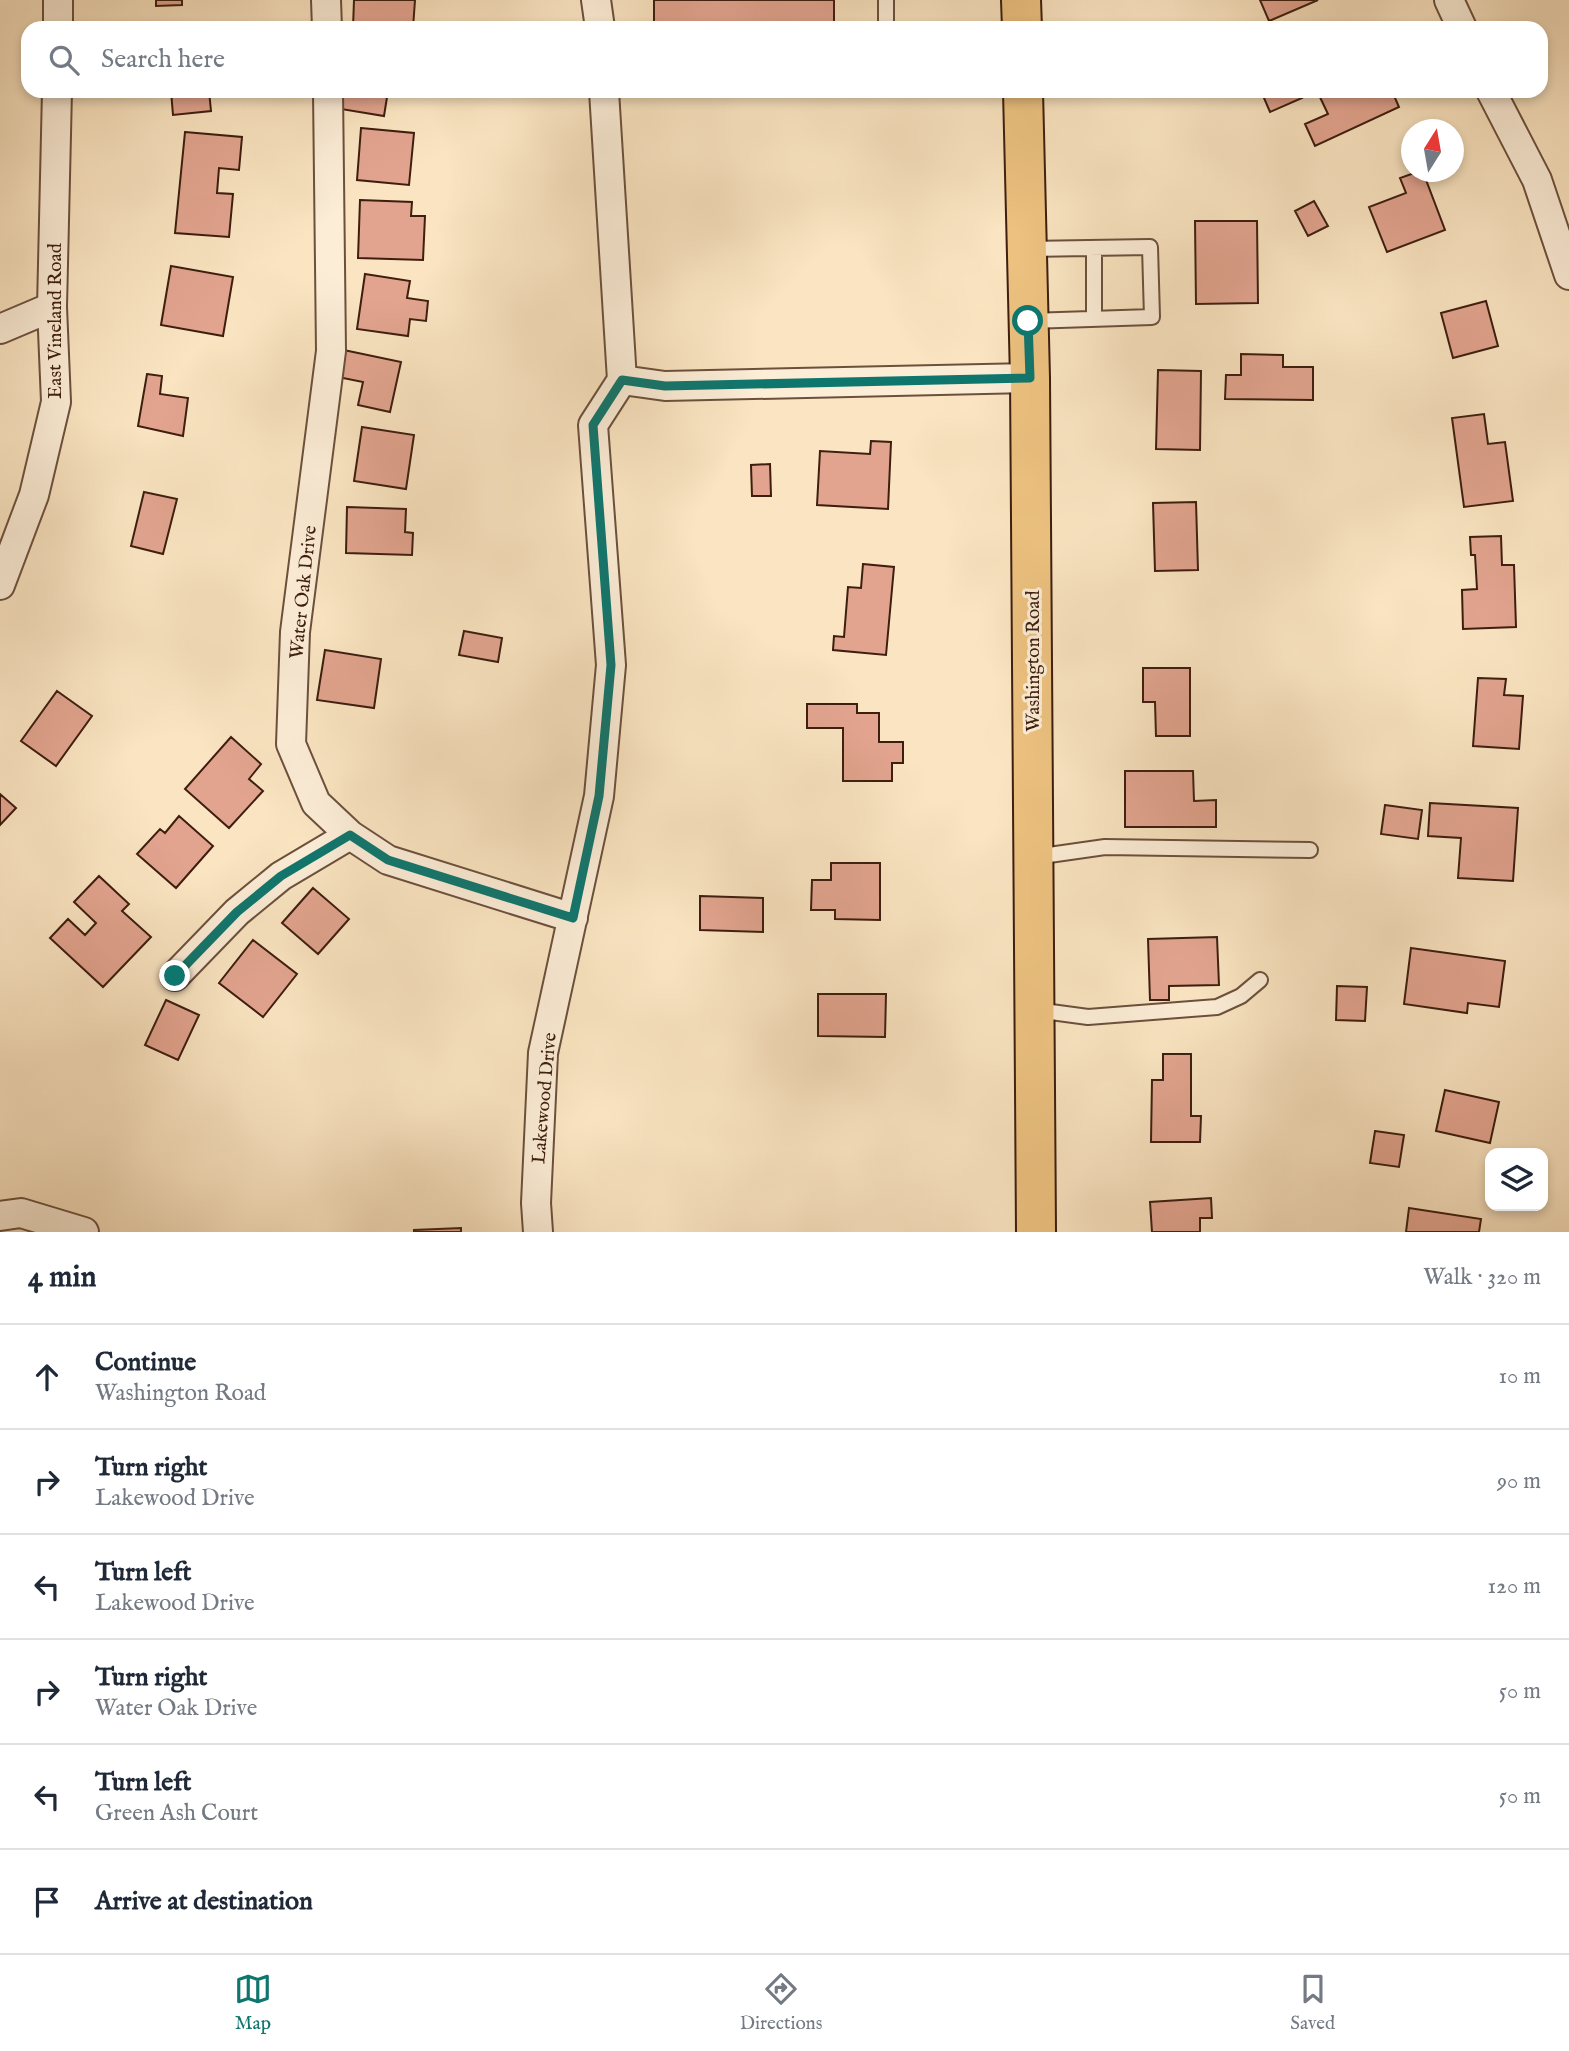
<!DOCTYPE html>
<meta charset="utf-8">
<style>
:root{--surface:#fff;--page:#f6f6f7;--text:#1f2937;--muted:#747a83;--line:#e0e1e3;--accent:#0f766e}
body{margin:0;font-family:"IM FELL English",serif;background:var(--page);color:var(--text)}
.controls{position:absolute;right:21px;bottom:21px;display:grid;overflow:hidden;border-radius:14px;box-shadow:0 4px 10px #0003}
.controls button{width:63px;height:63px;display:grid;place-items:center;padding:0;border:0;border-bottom:2px solid var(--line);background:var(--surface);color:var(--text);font:35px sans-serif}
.compass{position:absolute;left:1401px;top:119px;width:63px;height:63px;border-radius:50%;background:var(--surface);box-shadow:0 4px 10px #0003;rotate:11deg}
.stop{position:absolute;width:21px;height:21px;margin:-16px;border:5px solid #0f766e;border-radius:50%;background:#fff}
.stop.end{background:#0f766e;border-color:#fff;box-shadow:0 2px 7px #0008}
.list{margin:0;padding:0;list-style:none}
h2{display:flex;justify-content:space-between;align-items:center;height:91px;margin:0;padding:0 28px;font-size:30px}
h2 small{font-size:23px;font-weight:400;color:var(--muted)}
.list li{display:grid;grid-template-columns:46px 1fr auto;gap:21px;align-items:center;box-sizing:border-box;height:105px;padding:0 28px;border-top:2px solid var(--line)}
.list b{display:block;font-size:26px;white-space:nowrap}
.list p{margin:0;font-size:23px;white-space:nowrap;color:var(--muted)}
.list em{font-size:23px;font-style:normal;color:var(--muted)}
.icon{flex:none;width:38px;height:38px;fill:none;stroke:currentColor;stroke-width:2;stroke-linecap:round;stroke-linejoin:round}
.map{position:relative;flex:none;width:1569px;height:1232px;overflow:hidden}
.search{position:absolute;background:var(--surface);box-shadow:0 4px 10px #0003;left:21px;right:21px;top:21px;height:77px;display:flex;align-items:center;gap:18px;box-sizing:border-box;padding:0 24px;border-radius:21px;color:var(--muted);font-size:26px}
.sheet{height:721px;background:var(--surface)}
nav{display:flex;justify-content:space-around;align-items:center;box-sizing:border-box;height:98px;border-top:2px solid var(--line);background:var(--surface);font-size:19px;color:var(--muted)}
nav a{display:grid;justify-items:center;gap:4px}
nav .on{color:var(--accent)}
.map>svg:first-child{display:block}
</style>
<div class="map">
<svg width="1569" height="1232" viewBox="0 0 1569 1232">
<rect width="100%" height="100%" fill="#fae4c1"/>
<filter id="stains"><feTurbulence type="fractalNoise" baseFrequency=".00286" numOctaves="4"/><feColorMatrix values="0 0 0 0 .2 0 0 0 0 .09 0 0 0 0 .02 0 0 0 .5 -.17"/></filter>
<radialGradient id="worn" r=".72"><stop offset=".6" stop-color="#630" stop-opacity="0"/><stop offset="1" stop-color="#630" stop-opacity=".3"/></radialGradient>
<path fill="#e2a48f" stroke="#3d1e0f" stroke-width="2" d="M 156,0 L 182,0 L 182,5 L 156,6 Z
M 354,0 L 415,0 L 413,28 L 353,28 Z
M 654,0 L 834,0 L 834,28 L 654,28 Z
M 1260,0 L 1318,0 L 1269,21 Z
M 171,91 L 209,91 L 211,111 L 173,115 Z
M 344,91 L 388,91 L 384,116 L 341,109 Z
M 1261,91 L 1299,91 L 1302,98 L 1270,112 Z
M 1321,91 L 1392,91 L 1399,107 L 1315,146 L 1305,124 L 1328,114 L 1318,93 Z
M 361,128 L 414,133 L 409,185 L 357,180 Z
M 185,132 L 242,137 L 239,170 L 219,168 L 217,193 L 233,194 L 229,237 L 175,233 Z
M 1417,172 L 1423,172 L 1445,230 L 1387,252 L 1369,207 L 1406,193 L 1400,178 Z
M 360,200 L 412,202 L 411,216 L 425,216 L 423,260 L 358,258 Z
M 1314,201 L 1328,226 L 1308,236 L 1295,211 Z
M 1195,221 L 1257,221 L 1258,303 L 1196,304 Z
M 171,266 L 233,277 L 223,336 L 161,325 Z
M 365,274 L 410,281 L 407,298 L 428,301 L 426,321 L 410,319 L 408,336 L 357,329 Z
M 1486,301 L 1498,346 L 1453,358 L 1441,313 Z
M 339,349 L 401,362 L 390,412 L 358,405 L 363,382 L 333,376 Z
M 1241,354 L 1283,355 L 1283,367 L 1313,367 L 1313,400 L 1225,399 L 1226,375 L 1241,375 Z
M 1158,370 L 1201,371 L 1200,450 L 1156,449 Z
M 147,374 L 162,376 L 160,394 L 188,398 L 183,436 L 138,426 Z
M 1484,414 L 1488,444 L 1505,442 L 1513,501 L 1464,507 L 1452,418 Z
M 362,427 L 414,435 L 406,489 L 354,481 Z
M 871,441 L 891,442 L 888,509 L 817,505 L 820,451 L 870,454 Z
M 770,464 L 771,496 L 752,496 L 751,465 Z
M 144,492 L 177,499 L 163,554 L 131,546 Z
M 1196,502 L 1198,570 L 1155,571 L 1153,503 Z
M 347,507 L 406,509 L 405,532 L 413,533 L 412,555 L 346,553 Z
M 1501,536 L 1502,565 L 1514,565 L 1516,627 L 1463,629 L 1462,590 L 1477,589 L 1475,555 L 1471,555 L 1470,537 Z
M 863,564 L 894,567 L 886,655 L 833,650 L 834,636 L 844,637 L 848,587 L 861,588 Z
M 464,631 L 502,638 L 498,662 L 459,655 Z
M 325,650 L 381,659 L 374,708 L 317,700 Z
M 1143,668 L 1190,668 L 1190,736 L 1156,736 L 1155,702 L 1143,702 Z
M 1478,678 L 1506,679 L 1504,695 L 1523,696 L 1519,749 L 1473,746 Z
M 57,691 L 92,716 L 56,766 L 21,741 Z
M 807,704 L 857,704 L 857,713 L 879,713 L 879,742 L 903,742 L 903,763 L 892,763 L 892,781 L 843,781 L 843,728 L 807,728 Z
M 231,737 L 261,764 L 249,779 L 263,791 L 229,828 L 185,789 Z
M 1125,771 L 1193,771 L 1194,801 L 1216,800 L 1216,827 L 1125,827 Z
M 0,794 L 16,808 L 0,825 Z
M 1430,803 L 1518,808 L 1513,881 L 1458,878 L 1461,838 L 1428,836 Z
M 1385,805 L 1422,810 L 1418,839 L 1381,834 Z
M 179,816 L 213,846 L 176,888 L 137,854 L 160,829 L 165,833 Z
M 831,863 L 880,863 L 880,920 L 835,919 L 835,910 L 811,910 L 812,880 L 831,880 Z
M 99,876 L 129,904 L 122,911 L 151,937 L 103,987 L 50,938 L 68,919 L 85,935 L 96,923 L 74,902 Z
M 313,888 L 349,919 L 318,954 L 282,923 Z
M 700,896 L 763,898 L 763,932 L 700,930 Z
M 1217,937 L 1219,985 L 1169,986 L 1169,1000 L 1150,1000 L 1148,939 Z
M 253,940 L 297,974 L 263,1017 L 219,983 Z
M 1411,948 L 1505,961 L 1499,1007 L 1468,1003 L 1467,1013 L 1404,1004 Z
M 1337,986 L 1367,987 L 1365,1021 L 1336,1020 Z
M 818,994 L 886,994 L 885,1037 L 818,1036 Z
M 166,1000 L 199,1015 L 178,1060 L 145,1045 Z
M 1163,1054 L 1191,1054 L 1191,1116 L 1201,1116 L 1200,1142 L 1151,1142 L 1152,1080 L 1163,1080 Z
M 1445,1090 L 1499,1102 L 1490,1143 L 1436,1131 Z
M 1375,1131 L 1404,1135 L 1399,1167 L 1370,1163 Z
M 1211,1198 L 1212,1218 L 1200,1218 L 1200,1232 L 1152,1232 L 1150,1202 Z
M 1409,1208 L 1481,1219 L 1479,1232 L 1406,1232 Z
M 461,1228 L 461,1232 L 414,1232 L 414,1230 Z"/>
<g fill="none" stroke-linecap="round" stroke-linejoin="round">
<g stroke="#6c503c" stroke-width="18">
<path id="lane" d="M 886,0 L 886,28
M 1094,248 L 1094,319
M 1028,249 L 1150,247 L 1152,317 L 1029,321
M 1035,857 L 1105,847 L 1310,850
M 1036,1010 L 1088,1017 L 1217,1007 L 1241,996 L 1260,980"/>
</g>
<g stroke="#6c503c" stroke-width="32">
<path id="street" d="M 326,0 L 327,28
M 596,0 L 600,28
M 1449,0 L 1462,28
M 58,28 L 58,0
M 328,91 L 331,351 L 295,632 L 291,744 L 316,803 L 350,835 L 388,860 L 573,918
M 604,91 L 622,380
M 1491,91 L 1537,180 L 1569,275
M 0,329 L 52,307
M 0,585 L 34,495 L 56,402 L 52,307 L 57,91
M 175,976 L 237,912 L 281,876 L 350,835
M 0,1216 L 21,1213 L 84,1232
M 538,1232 L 536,1203 L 543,1053 L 599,796 L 611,665 L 593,425 L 622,380 L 665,386 L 1030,378"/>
</g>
<g stroke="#3d1e0f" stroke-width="42">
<path id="primary" d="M 1021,0 L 1022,28
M 1023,91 L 1030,378 L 1036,1232"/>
</g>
<use href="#lane" stroke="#fcedd7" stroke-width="14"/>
<use href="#street" stroke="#fcedd7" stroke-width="28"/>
<use href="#primary" stroke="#edc280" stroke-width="38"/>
</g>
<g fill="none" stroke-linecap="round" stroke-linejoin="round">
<path stroke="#0f766e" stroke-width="9" d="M 175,976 L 237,912 L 281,876 L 350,835 L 388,860 L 573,918 L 599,796 L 611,665 L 593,425 L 622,380 L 665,386 L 1030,378 L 1028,321"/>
</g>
<g text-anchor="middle" stroke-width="6" stroke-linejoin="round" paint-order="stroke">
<g font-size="19" fill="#3d1e0f" stroke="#fcedd7">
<text transform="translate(54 321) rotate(-90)" y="7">East Vineland Road</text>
<text transform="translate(302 592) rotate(-84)" y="7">Water Oak Drive</text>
<text transform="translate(1032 661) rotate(-90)" y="7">Washington Road</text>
<text transform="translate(543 1098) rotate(-85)" y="7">Lakewood Drive</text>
</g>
</g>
<rect width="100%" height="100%" filter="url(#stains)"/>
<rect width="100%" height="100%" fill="url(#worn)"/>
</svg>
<div class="controls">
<button><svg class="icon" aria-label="layers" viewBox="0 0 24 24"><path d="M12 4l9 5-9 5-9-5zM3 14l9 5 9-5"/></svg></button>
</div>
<svg class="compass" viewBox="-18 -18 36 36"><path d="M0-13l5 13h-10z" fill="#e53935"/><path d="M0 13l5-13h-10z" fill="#747a83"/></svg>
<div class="stop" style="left:1028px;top:321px"></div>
<div class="stop end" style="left:175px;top:976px"></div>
<div class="search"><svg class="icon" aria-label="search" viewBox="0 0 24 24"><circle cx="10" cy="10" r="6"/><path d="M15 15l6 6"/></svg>Search here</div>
</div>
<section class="sheet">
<h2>4 min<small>Walk · 320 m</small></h2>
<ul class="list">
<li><svg class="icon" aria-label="ahead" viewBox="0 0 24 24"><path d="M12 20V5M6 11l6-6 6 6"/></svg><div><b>Continue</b><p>Washington Road</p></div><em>10 m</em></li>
<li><svg class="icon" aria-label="right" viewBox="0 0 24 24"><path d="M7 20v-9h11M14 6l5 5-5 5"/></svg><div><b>Turn right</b><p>Lakewood Drive</p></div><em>90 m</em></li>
<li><svg class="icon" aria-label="left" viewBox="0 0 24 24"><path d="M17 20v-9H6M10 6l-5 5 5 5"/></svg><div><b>Turn left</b><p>Lakewood Drive</p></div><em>120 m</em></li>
<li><svg class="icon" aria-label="right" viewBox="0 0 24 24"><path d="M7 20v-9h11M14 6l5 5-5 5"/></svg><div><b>Turn right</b><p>Water Oak Drive</p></div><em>50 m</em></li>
<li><svg class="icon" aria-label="left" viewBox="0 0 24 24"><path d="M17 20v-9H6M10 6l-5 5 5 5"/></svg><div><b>Turn left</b><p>Green Ash Court</p></div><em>50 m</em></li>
<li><svg class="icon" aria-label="arrive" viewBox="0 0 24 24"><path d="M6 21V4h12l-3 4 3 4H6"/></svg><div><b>Arrive at destination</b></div></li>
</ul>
</section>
<nav>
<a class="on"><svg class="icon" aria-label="map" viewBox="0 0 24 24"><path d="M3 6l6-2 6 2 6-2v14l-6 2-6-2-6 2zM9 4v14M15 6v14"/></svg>Map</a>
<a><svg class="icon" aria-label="directions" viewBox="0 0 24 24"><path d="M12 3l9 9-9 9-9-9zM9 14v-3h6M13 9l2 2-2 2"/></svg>Directions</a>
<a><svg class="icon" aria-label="saved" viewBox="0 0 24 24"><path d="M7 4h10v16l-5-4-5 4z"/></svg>Saved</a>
</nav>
